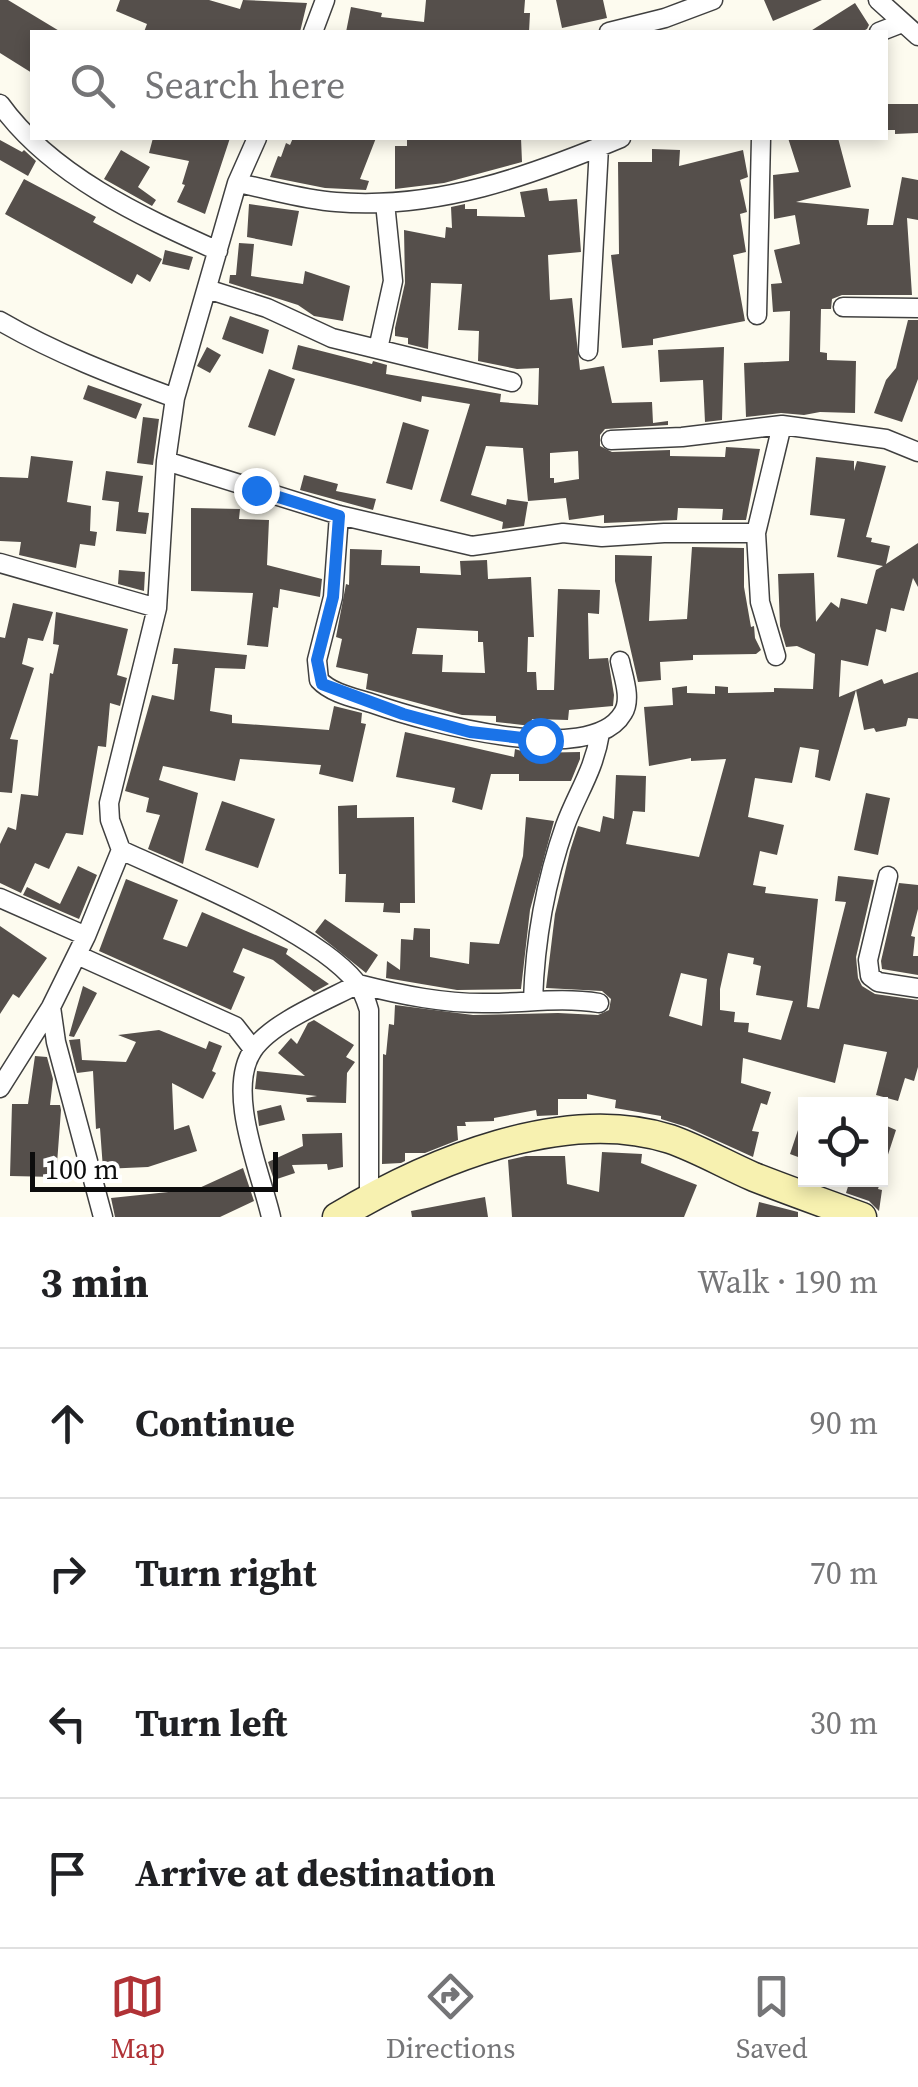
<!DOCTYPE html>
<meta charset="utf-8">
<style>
:root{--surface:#fff;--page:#f2f2f2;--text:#202124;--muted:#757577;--line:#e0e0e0;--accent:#b03236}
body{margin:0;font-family:"Source Serif 4",serif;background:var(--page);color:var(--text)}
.controls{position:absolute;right:30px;bottom:30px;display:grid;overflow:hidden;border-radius:0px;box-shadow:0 5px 15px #0003}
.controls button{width:90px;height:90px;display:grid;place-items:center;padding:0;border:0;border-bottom:2px solid var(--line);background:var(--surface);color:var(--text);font:50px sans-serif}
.scale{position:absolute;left:30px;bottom:25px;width:248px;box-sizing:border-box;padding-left:10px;border:5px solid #0d0d0d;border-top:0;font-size:28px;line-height:35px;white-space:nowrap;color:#0d0d0d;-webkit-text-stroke:8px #fff;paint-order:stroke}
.stop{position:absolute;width:30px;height:30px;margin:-22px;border:8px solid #1a73e8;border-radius:50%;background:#fff}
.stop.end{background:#1a73e8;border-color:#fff;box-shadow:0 2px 10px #0008}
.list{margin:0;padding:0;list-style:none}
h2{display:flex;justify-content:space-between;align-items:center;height:130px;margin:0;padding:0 40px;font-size:42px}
h2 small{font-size:32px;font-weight:400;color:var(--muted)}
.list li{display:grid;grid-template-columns:65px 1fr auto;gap:30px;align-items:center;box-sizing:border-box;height:150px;padding:0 40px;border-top:2px solid var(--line)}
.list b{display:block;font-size:38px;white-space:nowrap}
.list em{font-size:32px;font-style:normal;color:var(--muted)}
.icon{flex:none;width:55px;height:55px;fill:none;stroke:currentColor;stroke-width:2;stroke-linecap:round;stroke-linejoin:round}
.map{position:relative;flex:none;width:918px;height:1217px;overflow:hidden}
.search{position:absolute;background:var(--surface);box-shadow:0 5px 15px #0003;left:30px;right:30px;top:30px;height:110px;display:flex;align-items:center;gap:25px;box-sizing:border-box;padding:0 35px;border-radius:0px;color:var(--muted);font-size:38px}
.sheet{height:730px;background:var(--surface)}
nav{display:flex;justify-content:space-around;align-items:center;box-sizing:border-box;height:140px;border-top:2px solid var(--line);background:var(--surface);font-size:28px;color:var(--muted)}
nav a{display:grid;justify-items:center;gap:5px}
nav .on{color:var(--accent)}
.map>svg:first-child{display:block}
</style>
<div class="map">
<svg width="918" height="1217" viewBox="0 0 918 1217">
<rect width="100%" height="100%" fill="#fdfbef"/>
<path fill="#554f4b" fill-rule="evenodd" d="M 0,0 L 8,0 L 61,32 L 32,32 L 32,73 L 0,53 Z
M 120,0 L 209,0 L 240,9 L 243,0 L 307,3 L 300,32 L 144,32 L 147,24 L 116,11 Z
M 426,0 L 525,0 L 524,13 L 530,13 L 529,32 L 346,32 L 351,7 L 382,13 L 381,17 L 424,22 Z
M 556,0 L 603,0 L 607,18 L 562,28 Z
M 764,0 L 822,0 L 773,21 Z
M 855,3 L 869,25 L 867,29 L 861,32 L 809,32 Z
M 886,104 L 918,104 L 918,133 L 895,134 L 895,130 L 886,130 Z
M 153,138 L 230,138 L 205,214 L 177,202 L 185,185 L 182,184 L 189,161 L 149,153 Z
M 293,138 L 376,138 L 360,179 L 369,181 L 366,190 L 325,188 L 270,177 L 278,156 L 281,157 L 286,143 L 290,145 Z
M 407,138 L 521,138 L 522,162 L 444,183 L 395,189 L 395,146 L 407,146 Z
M 788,138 L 838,138 L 851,187 L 796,202 L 869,209 L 867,225 L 893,225 L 902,177 L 918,180 L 918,220 L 907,218 L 912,295 L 842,295 L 832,299 L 831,309 L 821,309 L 820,352 L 827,353 L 827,360 L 856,361 L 855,413 L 820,412 L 804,415 L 781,413 L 746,417 L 744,363 L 789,361 L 790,311 L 773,312 L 771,284 L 782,283 L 774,250 L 800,244 L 795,215 L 774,219 L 773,175 L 799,172 Z
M 0,140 L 22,152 L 24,150 L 36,161 L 28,176 L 0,160 Z
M 652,149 L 680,150 L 679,166 L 743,150 L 748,177 L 740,180 L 747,212 L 740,214 L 746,252 L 733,255 L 745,321 L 653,339 L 653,345 L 622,348 L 611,255 L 619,254 L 618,162 L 652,162 Z
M 121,150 L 150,167 L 138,187 L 156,200 L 152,206 L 104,179 Z
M 24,179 L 96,217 L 93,222 L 162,259 L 150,282 L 137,274 L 132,284 L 5,214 Z
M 547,188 L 549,201 L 577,199 L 581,252 L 548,255 L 550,300 L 572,298 L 580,370 L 604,366 L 612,403 L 652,402 L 653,423 L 668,421 L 668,425 L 605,429 L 600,435 L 600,446 L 612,452 L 670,450 L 670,456 L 725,457 L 726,447 L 760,449 L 746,520 L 722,520 L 723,509 L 678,508 L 677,520 L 604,523 L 604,515 L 569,520 L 566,498 L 528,501 L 523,448 L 486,446 L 471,495 L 506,505 L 507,499 L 528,502 L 524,526 L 502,529 L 503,522 L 440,501 L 470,404 L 422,396 L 421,402 L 292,369 L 298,345 L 372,364 L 373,361 L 387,365 L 386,374 L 501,394 L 500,402 L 538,405 L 539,368 L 517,369 L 478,361 L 479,331 L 458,330 L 462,284 L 431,283 L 428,349 L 408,344 L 408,338 L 395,336 L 395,328 L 405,283 L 404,230 L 445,238 L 446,227 L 452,228 L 451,207 L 465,204 L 465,209 L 477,209 L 477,216 L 525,217 L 520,192 ZM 578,451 L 579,479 L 554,483 L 554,478 L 550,478 L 550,453 Z
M 249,204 L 299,211 L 292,246 L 247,237 Z
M 239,243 L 254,244 L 251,276 L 303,284 L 305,271 L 350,286 L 343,321 L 314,316 L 298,305 L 229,283 L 230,275 L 236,275 Z
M 165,250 L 193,257 L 189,270 L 162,264 Z
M 230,316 L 269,330 L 263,354 L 222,339 Z
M 908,320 L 918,320 L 918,379 L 902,422 L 874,413 L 886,380 L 896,368 Z
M 207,347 L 221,355 L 210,373 L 197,366 Z
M 724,347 L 722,420 L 705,422 L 703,380 L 660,382 L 658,350 Z
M 269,369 L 295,379 L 275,436 L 248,427 Z
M 88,385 L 142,404 L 136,419 L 83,399 Z
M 143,417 L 159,419 L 153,465 L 137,463 Z
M 403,422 L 429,430 L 412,490 L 386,483 Z
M 31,456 L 73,461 L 67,502 L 91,506 L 90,531 L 97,532 L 95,546 L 80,544 L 76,568 L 19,555 L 21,542 L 0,541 L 0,477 L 28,478 Z
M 816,457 L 854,461 L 854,471 L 857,461 L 886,466 L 866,537 L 872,538 L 871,542 L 890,546 L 886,564 L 918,543 L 918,587 L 913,578 L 904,611 L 891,608 L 886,632 L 876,629 L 868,666 L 841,660 L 839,697 L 882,679 L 884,684 L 918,672 L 918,719 L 908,718 L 906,726 L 876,732 L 874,728 L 864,730 L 856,690 L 830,781 L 815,777 L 819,750 L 800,747 L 792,783 L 755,778 L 748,817 L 784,825 L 777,855 L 760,851 L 753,885 L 766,887 L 765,893 L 818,899 L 807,1007 L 819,1009 L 846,902 L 835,901 L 838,876 L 874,880 L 856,957 L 858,978 L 862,986 L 875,994 L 918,1000 L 918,1067 L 914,1081 L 905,1078 L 898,1101 L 876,1095 L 887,1052 L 844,1044 L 835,1083 L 743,1058 L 741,1083 L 771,1092 L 767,1105 L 761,1103 L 752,1131 L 759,1132 L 753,1157 L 687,1127 L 661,1119 L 661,1116 L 615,1108 L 616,1100 L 587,1094 L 587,1099 L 558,1099 L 558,1115 L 537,1116 L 536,1110 L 494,1118 L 494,1121 L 465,1122 L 466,1126 L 457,1126 L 458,1140 L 425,1153 L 405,1153 L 405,1161 L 401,1163 L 382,1164 L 383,1054 L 386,1055 L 389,1024 L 394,1025 L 395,1005 L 473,1015 L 558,1013 L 598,1015 L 609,1010 L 611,999 L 602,991 L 546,988 L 555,914 L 570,851 L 578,826 L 600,832 L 603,816 L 614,819 L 616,775 L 646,776 L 645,812 L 633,811 L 626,844 L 699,857 L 726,759 L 691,761 L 691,758 L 649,766 L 644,707 L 673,705 L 672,688 L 687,686 L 687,693 L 715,694 L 715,686 L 728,687 L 728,693 L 774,692 L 774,688 L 813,689 L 815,654 L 797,646 L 786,647 L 780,626 L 778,574 L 814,573 L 816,622 L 831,602 L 839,608 L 841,598 L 867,604 L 876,570 L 883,566 L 837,557 L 845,519 L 810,515 ZM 728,953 L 754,958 L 753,964 L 761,966 L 756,995 L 793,1001 L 781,1040 L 748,1032 L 749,1023 L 734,1022 L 735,1012 L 720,1010 L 720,989 ZM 681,973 L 707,979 L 702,1026 L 669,1016 Z
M 106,471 L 143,476 L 138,512 L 149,513 L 146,534 L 116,531 L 119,502 L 102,500 Z
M 304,475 L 338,484 L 336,491 L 376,499 L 373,510 L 300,490 Z
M 191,508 L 240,509 L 239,519 L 269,520 L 267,565 L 322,579 L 320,597 L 280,589 L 278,608 L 273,607 L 268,647 L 247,645 L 253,593 L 191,591 Z
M 692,547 L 744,548 L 744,587 L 751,627 L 754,626 L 755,638 L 761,650 L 756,654 L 693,655 L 693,660 L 660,662 L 661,680 L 638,682 L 615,581 L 615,555 L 652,556 L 649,621 L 687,619 Z
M 350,549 L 382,550 L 381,565 L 420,566 L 420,573 L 461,575 L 460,561 L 487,560 L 488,579 L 531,577 L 534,637 L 528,637 L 527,672 L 536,672 L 537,690 L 554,690 L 558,589 L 600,590 L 599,614 L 588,613 L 589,659 L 608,658 L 614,695 L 613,706 L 569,710 L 568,720 L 532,719 L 531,726 L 496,722 L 496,716 L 462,715 L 366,689 L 368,674 L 336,667 L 342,639 L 336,637 L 346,584 L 349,585 ZM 417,628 L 478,631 L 478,642 L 483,642 L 485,673 L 442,672 L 443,655 L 412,654 Z
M 119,570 L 145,572 L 144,591 L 118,584 Z
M 13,603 L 53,612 L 43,641 L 28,638 L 22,664 L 34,668 L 10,739 L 18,740 L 12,793 L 0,792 L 0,637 L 5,638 Z
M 56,612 L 128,629 L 117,675 L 127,678 L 120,706 L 110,703 L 106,747 L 98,746 L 83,835 L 66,833 L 49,869 L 35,863 L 21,893 L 0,883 L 0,844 L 8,827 L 16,830 L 21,794 L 38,796 L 50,673 L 53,674 L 59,645 L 53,644 Z
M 174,648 L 247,655 L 245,669 L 215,668 L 210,711 L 232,715 L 232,723 L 329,730 L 334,706 L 362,713 L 361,723 L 366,724 L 353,782 L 319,774 L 321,765 L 240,759 L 235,781 L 163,766 L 159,780 L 198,793 L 183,864 L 148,849 L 160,815 L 146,812 L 149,798 L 125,791 L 152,695 L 174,700 L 178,664 L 172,664 Z
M 405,732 L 514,757 L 515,749 L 528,753 L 580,752 L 580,759 L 571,781 L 519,781 L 519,774 L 491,774 L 482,810 L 452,802 L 455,788 L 396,777 Z
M 866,793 L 890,798 L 878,855 L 854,850 Z
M 222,801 L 275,819 L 258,868 L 205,850 Z
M 357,805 L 357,818 L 414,817 L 415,903 L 400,903 L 400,913 L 383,912 L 384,903 L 345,902 L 346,874 L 339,874 L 338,806 Z
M 526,817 L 554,821 L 530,910 L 521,989 L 457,990 L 386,978 L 387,961 L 400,970 L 401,939 L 413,940 L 414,928 L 430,929 L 430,957 L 469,964 L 470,942 L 499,944 L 523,856 Z
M 78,866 L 97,875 L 79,919 L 23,895 L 27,887 L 60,904 Z
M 126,879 L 178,900 L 163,939 L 187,947 L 202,912 L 288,949 L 286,954 L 329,984 L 314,992 L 273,960 L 243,948 L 233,972 L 245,977 L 231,1010 L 99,951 Z
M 899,883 L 918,885 L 918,909 L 911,936 L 915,937 L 913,956 L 918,956 L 918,975 L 882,969 L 881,961 Z
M 325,919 L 378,955 L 366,973 L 315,932 Z
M 0,926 L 47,958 L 19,998 L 13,994 L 0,1014 Z
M 83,986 L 97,993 L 74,1037 L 69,1036 Z
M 314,1020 L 354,1045 L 346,1057 L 355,1062 L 347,1073 L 346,1103 L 307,1102 L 306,1098 L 317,1096 L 255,1089 L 257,1071 L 305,1076 L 278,1053 L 291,1038 L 297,1044 L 308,1023 Z
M 159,1030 L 206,1049 L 209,1041 L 222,1046 L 212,1071 L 216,1073 L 203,1099 L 172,1083 L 174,1130 L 189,1125 L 197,1151 L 148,1167 L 103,1169 L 100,1128 L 96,1129 L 93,1071 L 77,1073 L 69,1040 L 80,1039 L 82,1060 L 126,1062 L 136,1042 L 118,1035 Z
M 35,1056 L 47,1057 L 53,1079 L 50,1105 L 60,1105 L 61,1110 L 56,1177 L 10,1176 L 12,1104 L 28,1104 Z
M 281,1105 L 285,1120 L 259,1126 L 257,1111 Z
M 803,1115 L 806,1115 L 806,1160 L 790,1154 Z
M 880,1123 L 896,1130 L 883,1170 L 880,1170 Z
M 342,1133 L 343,1167 L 328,1170 L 327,1164 L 292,1165 L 295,1173 L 274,1180 L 268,1162 L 303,1146 L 302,1134 Z
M 602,1152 L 642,1154 L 641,1163 L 697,1185 L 684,1217 L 512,1217 L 508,1160 L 526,1156 L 565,1156 L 567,1184 L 599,1192 Z
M 243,1168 L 254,1201 L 220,1217 L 115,1217 L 111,1198 L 197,1189 Z
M 850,1180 L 881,1180 L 878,1189 L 882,1190 L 879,1211 L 869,1201 L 846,1193 Z
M 485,1197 L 488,1217 L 412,1217 L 411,1211 Z
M 759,1202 L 798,1212 L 798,1217 L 756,1217 Z"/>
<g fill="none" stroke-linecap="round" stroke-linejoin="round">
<g stroke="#404040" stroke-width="21">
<path id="street" d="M 878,0 L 918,36
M 313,32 L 325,0
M 609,32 L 665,18 L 713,0
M 879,32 L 902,23
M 0,104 C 51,175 140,216 218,251
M 237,183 C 269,189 303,200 336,202 C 437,210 530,176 621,138
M 207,289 L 267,308 L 332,338 L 512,382
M 843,307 L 918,308
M 757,315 L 761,138
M 0,321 C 55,353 115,376 175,398
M 378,349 L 393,281 L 385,203
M 588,351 L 599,147
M 611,440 L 682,437 L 782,425 L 886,439 L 918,452
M 166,461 L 339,515 L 472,546 L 563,533 L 602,537 L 664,533 L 756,533
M 339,515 L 333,597 L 317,660 L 319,680 C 332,694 356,698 374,704 C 422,721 591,769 623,713 C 632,699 623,676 620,661
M 0,563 L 157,608
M 776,656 L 760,602 L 756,533 L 782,425
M 121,850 C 183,879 315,931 356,982 C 363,990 366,1000 369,1010 L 369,1198
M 888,876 L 868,960 L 870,976 L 878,982 L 918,988
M 0,898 L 86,936
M 77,955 L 235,1026 L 253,1049
M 533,1000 C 535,941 545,883 565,826 C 577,793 594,771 600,733
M 51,1007 L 56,1042 L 103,1217
M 0,1088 L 51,1007 L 86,936 L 121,850 L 110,820 L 109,803 L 157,608 L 166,461 L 175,398 L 237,183 L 257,138
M 271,1217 C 261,1173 225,1091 253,1050 C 272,1022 328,1000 358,984 C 401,995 445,1004 490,1003 C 526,1003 562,997 599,1003"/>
</g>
<g stroke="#2f2f2f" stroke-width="31">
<path id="secondary" d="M 337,1217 C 429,1162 564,1105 670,1139 C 699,1149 726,1165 754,1177 C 790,1191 826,1204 862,1217"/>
</g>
<use href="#street" stroke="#fff" stroke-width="18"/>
<use href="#secondary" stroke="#f7f1b0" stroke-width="28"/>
</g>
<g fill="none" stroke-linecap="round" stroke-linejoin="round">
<path stroke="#1a73e8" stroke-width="12" d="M 256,490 L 339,516 L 333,597 L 317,660 L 322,684 L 403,714 L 470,732 L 540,740"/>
</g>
</svg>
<div class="controls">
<button><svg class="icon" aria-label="locate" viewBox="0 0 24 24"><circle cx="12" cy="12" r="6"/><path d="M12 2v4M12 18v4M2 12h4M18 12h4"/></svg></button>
</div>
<div class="scale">100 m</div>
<div class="stop" style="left:540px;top:740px"></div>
<div class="stop end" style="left:256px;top:490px"></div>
<div class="search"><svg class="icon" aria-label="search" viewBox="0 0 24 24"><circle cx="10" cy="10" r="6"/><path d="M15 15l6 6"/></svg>Search here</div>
</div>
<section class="sheet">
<h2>3 min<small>Walk · 190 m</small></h2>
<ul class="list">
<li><svg class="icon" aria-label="ahead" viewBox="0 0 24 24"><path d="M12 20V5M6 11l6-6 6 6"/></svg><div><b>Continue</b></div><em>90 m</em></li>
<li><svg class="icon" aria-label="right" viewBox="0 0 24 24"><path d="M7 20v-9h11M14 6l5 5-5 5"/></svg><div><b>Turn right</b></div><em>70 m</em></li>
<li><svg class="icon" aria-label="left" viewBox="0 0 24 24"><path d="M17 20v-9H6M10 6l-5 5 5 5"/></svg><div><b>Turn left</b></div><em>30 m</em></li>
<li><svg class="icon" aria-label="arrive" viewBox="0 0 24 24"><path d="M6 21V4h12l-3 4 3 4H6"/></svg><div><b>Arrive at destination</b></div></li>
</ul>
</section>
<nav>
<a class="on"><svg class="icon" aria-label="map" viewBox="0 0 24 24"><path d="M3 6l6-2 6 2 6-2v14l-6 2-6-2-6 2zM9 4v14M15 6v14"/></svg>Map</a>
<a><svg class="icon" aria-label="directions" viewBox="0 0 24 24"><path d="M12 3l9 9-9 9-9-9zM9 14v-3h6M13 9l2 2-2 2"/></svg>Directions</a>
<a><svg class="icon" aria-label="saved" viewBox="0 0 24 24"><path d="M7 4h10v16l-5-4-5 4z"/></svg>Saved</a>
</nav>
